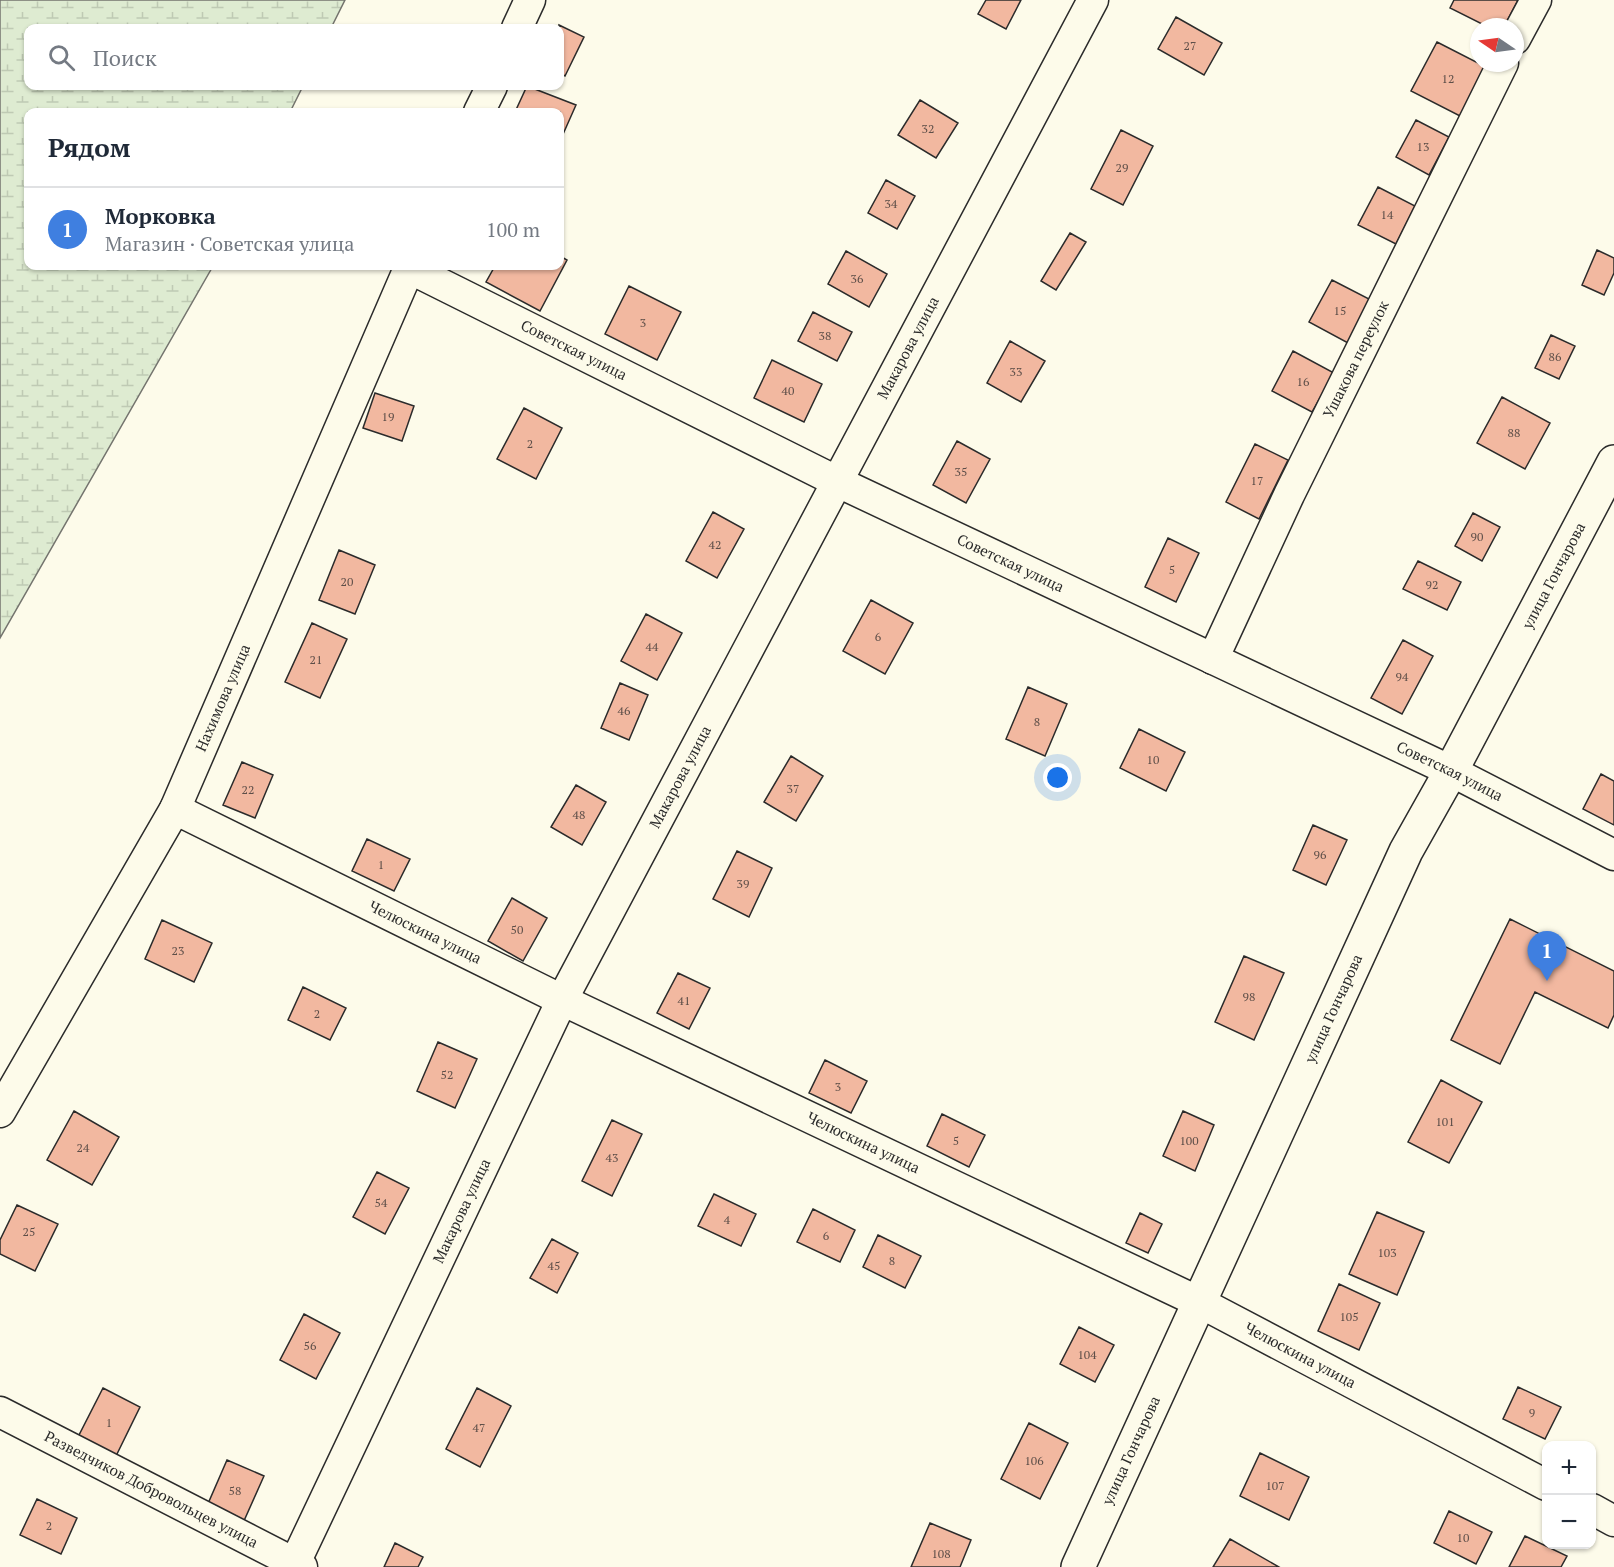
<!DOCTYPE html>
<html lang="ru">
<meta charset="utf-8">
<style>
:root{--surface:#fff;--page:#f6f6f7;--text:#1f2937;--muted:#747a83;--line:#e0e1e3;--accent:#c62828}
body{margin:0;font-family:"PT Serif",serif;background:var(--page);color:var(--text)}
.controls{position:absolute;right:18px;bottom:18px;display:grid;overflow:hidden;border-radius:12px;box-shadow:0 2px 4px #0004}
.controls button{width:54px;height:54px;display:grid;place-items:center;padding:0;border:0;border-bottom:2px solid var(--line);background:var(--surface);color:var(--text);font:30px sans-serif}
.compass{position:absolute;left:1470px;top:18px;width:54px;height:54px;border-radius:50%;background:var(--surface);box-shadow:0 2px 4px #0004;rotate:283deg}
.you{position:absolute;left:1058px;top:778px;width:21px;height:21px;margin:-15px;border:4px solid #fff;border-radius:50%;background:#1a73e8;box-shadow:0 0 0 9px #1a73e833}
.badge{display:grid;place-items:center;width:39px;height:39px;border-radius:50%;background:var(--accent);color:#fff;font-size:20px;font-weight:700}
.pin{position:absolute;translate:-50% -50px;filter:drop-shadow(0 2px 3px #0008)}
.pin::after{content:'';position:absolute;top:32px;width:21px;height:18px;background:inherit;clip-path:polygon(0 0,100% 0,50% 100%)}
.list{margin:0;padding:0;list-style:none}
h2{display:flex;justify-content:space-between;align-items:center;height:78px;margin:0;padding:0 24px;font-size:26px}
h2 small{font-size:20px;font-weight:400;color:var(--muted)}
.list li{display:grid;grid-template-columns:39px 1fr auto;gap:18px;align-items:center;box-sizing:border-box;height:84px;padding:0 24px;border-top:2px solid var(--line)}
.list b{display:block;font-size:22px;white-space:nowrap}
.list p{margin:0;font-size:20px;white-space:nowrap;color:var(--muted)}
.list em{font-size:20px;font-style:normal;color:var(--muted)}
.icon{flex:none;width:33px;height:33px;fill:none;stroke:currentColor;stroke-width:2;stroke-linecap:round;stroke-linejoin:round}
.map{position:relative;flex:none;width:1614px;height:1567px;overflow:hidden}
.search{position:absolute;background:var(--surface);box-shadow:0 2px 4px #0004;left:24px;top:24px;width:540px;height:66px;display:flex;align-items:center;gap:15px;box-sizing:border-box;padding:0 21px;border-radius:12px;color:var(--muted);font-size:22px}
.panel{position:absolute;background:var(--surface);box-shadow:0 2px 4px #0004;left:24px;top:108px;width:540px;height:162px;border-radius:12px}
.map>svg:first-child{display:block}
</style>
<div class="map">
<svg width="1614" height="1567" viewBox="0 0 1614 1567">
<defs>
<pattern id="wetland-marsh" width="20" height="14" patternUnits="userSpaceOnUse" patternTransform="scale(1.5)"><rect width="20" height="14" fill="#deebd1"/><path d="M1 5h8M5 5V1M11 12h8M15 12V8" fill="none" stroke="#bfcab4"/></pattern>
</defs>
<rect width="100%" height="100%" fill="#fdfbea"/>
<path fill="url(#wetland-marsh)" stroke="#74746e" stroke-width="1.5" d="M 0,0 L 345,0 L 331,28 L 28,28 L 28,86 L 303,86 L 290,112 L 28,112 L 28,266 L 213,266 L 0,638 Z"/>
<path fill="#f2b8a0" stroke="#2b2b2b" stroke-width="1.5" d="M 986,0 L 1021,0 L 1006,29 L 978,14 Z
M 1454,0 L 1518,0 L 1504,27 L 1488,27 L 1450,8 Z
M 1176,17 L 1222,43 L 1204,75 L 1158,49 Z
M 559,25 L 584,37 L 565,76 L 560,73 Z
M 1437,42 L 1486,67 L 1460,116 L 1411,91 Z
M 527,86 L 576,105 L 560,141 L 560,112 L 515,112 Z
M 920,100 L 958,123 L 936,158 L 898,135 Z
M 1416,120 L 1449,137 L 1429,175 L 1396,157 Z
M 1121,130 L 1153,146 L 1123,205 L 1091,189 Z
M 886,180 L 915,196 L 897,229 L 868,213 Z
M 1378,187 L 1415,206 L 1396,244 L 1358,225 Z
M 1070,233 L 1086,242 L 1056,290 L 1041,281 Z
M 1597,250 L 1614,258 L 1614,273 L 1604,295 L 1582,285 Z
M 846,251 L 887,274 L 869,307 L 828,284 Z
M 560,256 L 567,260 L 540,311 L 486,282 L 495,266 L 560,266 Z
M 1332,280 L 1371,300 L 1348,343 L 1309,322 Z
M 629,286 L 681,312 L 657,360 L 605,334 Z
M 813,312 L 852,332 L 837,361 L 798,341 Z
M 1551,335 L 1575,346 L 1559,379 L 1535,368 Z
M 1010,341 L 1045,361 L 1021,402 L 987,383 Z
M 1293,351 L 1334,373 L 1312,412 L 1272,391 Z
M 772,360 L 822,384 L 804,422 L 754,398 Z
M 375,393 L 414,406 L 402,441 L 363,428 Z
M 1502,397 L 1550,423 L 1525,469 L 1477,443 Z
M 524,408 L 562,428 L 536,479 L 497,459 Z
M 957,441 L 990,459 L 966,503 L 933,485 Z
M 1255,444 L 1288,460 L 1259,519 L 1226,502 Z
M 713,512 L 744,529 L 717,578 L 686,561 Z
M 1473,513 L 1500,527 L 1482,561 L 1455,546 Z
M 1168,538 L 1199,553 L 1176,602 L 1145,587 Z
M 339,550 L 375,565 L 355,614 L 319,600 Z
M 1418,561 L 1461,582 L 1447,610 L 1403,589 Z
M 871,600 L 913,623 L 885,674 L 843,651 Z
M 646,614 L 682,633 L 657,680 L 621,661 Z
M 312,623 L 347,639 L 320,698 L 285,682 Z
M 1403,640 L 1433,656 L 1402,714 L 1371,698 Z
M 620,683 L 648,695 L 629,740 L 601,728 Z
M 1028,687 L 1067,704 L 1045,756 L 1006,739 Z
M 1139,729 L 1185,752 L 1166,791 L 1120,768 Z
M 791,756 L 823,776 L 796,821 L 764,802 Z
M 242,762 L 273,775 L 255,818 L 223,805 Z
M 1601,774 L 1614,781 L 1614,825 L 1583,809 Z
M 576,785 L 606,802 L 582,845 L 551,827 Z
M 1313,825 L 1347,840 L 1326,885 L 1293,870 Z
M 367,839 L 410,859 L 394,891 L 352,871 Z
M 737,851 L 772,868 L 749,917 L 713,899 Z
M 512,898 L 547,918 L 523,961 L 488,941 Z
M 1510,919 L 1614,971 L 1614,1015 L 1608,1028 L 1535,992 L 1500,1064 L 1451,1040 Z
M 162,920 L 212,943 L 194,982 L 145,959 Z
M 1244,956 L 1284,973 L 1254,1040 L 1215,1022 Z
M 678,973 L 710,988 L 689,1029 L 657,1013 Z
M 303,987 L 346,1008 L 330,1040 L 288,1020 Z
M 438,1042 L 477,1059 L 455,1108 L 417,1091 Z
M 825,1060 L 867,1081 L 851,1113 L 809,1093 Z
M 1441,1080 L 1482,1102 L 1449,1163 L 1408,1142 Z
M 74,1111 L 119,1137 L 92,1185 L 47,1160 Z
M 1183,1111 L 1214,1125 L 1195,1171 L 1163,1156 Z
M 942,1114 L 985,1135 L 969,1167 L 927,1146 Z
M 612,1120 L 642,1134 L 612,1196 L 582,1181 Z
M 377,1172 L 409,1188 L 385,1234 L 353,1217 Z
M 714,1194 L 756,1214 L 741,1246 L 698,1226 Z
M 17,1205 L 58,1224 L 35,1271 L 0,1254 L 0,1240 Z
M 813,1209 L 855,1230 L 840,1262 L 797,1242 Z
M 1377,1212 L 1424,1232 L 1397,1295 L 1349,1274 Z
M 1140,1213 L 1162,1224 L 1148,1253 L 1126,1243 Z
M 878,1235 L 921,1256 L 905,1288 L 863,1267 Z
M 552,1239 L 578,1253 L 557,1293 L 530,1278 Z
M 1339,1284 L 1380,1303 L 1359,1350 L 1318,1331 Z
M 304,1314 L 340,1333 L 316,1379 L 280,1360 Z
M 1079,1327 L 1114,1345 L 1095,1382 L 1060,1364 Z
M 1518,1387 L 1561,1407 L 1545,1439 L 1503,1419 Z
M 103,1388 L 140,1407 L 115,1458 L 77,1439 Z
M 477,1388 L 511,1406 L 480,1467 L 446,1449 Z
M 1029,1423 L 1068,1443 L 1040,1499 L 1001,1479 Z
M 1260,1453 L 1309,1477 L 1289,1520 L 1240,1496 Z
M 227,1460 L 264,1476 L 243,1523 L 207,1506 Z
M 37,1499 L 77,1518 L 61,1554 L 20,1535 Z
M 1449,1511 L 1492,1532 L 1476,1564 L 1434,1543 Z
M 930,1523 L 971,1540 L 960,1567 L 911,1567 Z
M 1525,1536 L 1567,1556 L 1561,1567 L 1509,1567 Z
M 1230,1539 L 1279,1567 L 1213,1567 Z
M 395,1543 L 423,1557 L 418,1567 L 384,1567 Z"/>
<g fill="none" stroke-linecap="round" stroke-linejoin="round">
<g stroke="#2b2b2b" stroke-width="33">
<g id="minor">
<path d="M 517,28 L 530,0"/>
<path d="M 1515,39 L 1536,0"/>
<path d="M 479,112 L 492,86"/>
<path id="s1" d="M 409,268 L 838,482 L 1451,771 L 1614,855"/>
<path id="s2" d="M 1213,659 L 1289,495 L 1503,63"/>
<path id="s3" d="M 175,809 L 562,1000 L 1199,1302 L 1546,1485"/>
<path id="s4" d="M 0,1112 L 175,809 L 410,266"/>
<path id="s5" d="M 0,1412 L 302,1567"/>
<path d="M 1592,1509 L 1614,1521"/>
<path id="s6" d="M 293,1567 L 562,1000 L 1093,0"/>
</g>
</g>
<g stroke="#2b2b2b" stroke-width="36">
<g id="tertiary">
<path id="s7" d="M 1078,1567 L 1406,851 L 1451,771 L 1614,462"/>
</g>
</g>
<use href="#minor" stroke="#fdfbea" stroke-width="30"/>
<use href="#tertiary" stroke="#fdfbea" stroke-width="33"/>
</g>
<g text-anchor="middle" stroke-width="4.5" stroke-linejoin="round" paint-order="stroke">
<g font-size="12" fill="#5d4e48">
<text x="1190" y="50">27</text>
<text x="1448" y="83">12</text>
<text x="928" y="133">32</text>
<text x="1423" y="151">13</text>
<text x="1122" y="172">29</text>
<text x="891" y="208">34</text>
<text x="1387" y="219">14</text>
<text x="857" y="283">36</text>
<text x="1340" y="315">15</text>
<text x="643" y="327">3</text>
<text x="825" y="340">38</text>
<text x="1555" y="361">86</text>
<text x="1016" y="376">33</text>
<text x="1303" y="386">16</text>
<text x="788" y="395">40</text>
<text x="388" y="421">19</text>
<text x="1514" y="437">88</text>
<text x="530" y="448">2</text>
<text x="961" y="476">35</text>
<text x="1257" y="485">17</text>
<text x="1477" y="541">90</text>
<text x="715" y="549">42</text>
<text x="1172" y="574">5</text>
<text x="347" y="586">20</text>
<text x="1432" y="589">92</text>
<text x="878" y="641">6</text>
<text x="652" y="651">44</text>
<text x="316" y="664">21</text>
<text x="1402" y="681">94</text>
<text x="624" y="715">46</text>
<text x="1037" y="726">8</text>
<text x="1153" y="764">10</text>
<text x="793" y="793">37</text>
<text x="248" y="794">22</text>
<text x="579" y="819">48</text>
<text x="1320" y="859">96</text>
<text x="381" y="869">1</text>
<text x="743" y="888">39</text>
<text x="517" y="934">50</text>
<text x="178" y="955">23</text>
<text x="1249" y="1001">98</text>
<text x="684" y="1005">41</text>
<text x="317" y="1018">2</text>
<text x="447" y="1079">52</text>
<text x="838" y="1091">3</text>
<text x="1445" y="1126">101</text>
<text x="956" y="1145">5</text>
<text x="1189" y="1145">100</text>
<text x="83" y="1152">24</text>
<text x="612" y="1162">43</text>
<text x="381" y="1207">54</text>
<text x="727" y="1224">4</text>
<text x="29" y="1236">25</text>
<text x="826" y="1240">6</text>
<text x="1387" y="1257">103</text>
<text x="892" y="1265">8</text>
<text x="554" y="1270">45</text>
<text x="1349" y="1321">105</text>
<text x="310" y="1350">56</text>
<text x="1087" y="1359">104</text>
<text x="1532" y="1417">9</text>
<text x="109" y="1427">1</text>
<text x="479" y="1432">47</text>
<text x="1034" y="1465">106</text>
<text x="1275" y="1490">107</text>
<text x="235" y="1495">58</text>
<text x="49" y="1530">2</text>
<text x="1463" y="1542">10</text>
<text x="941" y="1558">108</text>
</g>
<g font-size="15" fill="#2b2b2b" stroke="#fdfbea">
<text dy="5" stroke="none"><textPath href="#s6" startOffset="1366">Макарова улица</textPath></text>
<text dy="5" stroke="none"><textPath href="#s1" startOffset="184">Советская улица</textPath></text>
<text dy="5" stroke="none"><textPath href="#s2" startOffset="332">Ушакова переулок</textPath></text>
<text dy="5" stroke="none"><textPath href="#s1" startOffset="670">Советская улица</textPath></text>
<text dy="5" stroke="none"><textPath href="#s7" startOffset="1100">улица Гончарова</textPath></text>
<text dy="5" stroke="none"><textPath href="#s4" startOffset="471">Нахимова улица</textPath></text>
<text dy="5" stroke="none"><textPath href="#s1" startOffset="1156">Советская улица</textPath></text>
<text dy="5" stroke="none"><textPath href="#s6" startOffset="880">Макарова улица</textPath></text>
<text dy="5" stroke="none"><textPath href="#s3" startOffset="279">Челюскина улица</textPath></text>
<text dy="5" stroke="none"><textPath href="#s7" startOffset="614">улица Гончарова</textPath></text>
<text dy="5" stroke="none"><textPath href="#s3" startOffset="765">Челюскина улица</textPath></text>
<text dy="5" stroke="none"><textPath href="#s6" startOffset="394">Макарова улица</textPath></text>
<text dy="5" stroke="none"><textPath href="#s3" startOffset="1251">Челюскина улица</textPath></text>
<text dy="5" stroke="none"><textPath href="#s7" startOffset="128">улица Гончарова</textPath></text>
<text dy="5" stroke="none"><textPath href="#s5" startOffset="170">Разведчиков Добровольцев улица</textPath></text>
</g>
</g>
</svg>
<div class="controls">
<button>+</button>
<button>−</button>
</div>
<svg class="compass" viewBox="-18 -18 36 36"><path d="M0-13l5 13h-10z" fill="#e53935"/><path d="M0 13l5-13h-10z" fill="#747a83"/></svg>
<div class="you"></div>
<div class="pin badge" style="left:1547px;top:981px;background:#3f7fe0">1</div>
<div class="search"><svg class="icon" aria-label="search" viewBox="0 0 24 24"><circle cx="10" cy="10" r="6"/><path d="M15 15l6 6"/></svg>Поиск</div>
<section class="panel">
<h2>Рядом<small></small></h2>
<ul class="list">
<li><span class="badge" style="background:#3f7fe0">1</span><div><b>Морковка</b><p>Магазин · Советская улица</p></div><em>100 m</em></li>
</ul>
</section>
</div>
